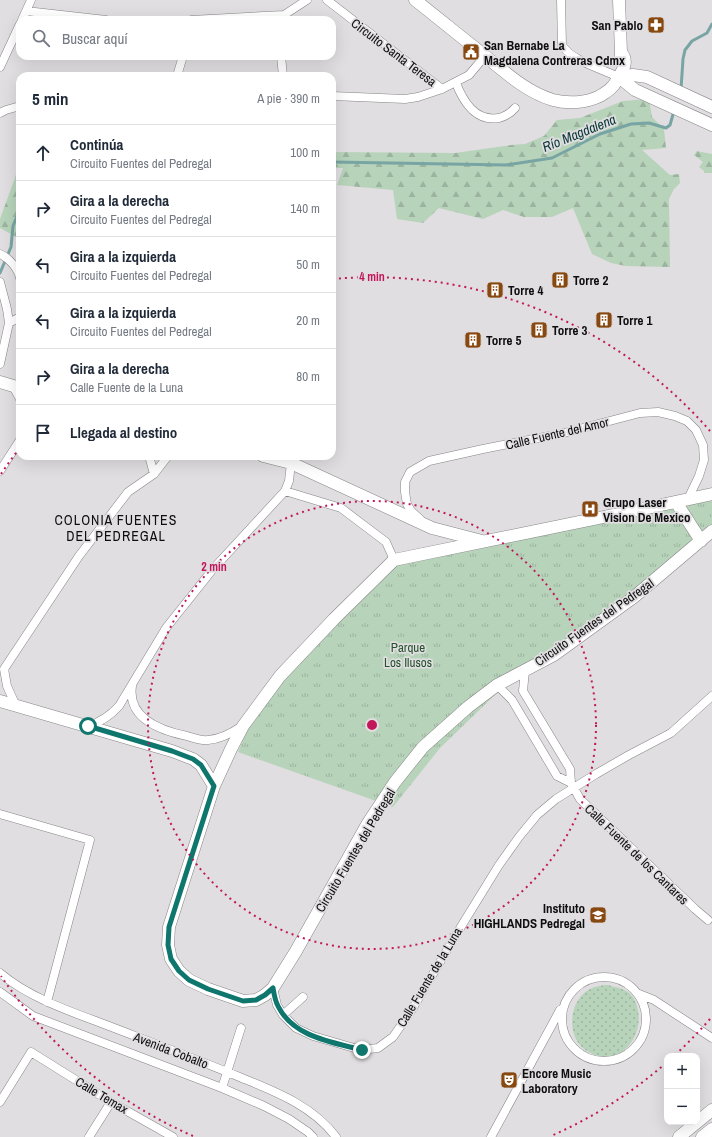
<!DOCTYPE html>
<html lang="es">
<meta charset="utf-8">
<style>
:root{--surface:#fff;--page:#f2f2f3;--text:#1f2937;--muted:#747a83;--line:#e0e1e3}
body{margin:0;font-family:"Archivo Narrow",sans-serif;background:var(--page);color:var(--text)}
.controls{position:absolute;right:12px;bottom:12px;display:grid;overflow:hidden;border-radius:8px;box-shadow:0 4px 16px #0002}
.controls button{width:36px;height:36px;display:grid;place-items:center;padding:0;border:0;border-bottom:1px solid var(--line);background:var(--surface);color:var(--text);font:20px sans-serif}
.stop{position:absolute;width:12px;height:12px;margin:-9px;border:3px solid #0f766e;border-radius:50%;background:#fff}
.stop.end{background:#0f766e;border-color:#fff;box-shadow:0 1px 4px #0008}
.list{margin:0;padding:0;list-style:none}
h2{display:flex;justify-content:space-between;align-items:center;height:52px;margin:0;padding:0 16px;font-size:17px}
h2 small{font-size:13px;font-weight:400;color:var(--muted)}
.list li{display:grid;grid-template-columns:26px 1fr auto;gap:12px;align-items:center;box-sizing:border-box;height:56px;padding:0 16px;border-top:1px solid var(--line)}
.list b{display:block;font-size:15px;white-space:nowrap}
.list p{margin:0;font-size:13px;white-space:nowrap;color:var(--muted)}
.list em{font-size:13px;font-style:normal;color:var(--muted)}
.icon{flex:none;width:22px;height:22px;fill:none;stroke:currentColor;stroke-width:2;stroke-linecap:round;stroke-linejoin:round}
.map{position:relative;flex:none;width:712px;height:1137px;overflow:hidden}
.search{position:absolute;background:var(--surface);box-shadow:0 4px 16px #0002;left:16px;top:16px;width:320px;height:44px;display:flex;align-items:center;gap:10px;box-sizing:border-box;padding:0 14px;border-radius:12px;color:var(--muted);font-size:15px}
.panel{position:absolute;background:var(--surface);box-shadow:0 4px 16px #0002;left:16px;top:72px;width:320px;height:388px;border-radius:12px}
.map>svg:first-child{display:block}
</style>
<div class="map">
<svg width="712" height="1137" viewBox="0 0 712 1137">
<defs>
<pattern id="grass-dots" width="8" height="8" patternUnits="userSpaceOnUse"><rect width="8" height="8" fill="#b7d3ba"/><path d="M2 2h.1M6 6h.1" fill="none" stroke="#9cb49f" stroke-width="1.8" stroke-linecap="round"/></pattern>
<pattern id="forest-firs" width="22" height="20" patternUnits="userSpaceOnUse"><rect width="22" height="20" fill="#b7d3ba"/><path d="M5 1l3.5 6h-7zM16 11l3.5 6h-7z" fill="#9cb49f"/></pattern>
<pattern id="park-tufts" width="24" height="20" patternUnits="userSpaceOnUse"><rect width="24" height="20" fill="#b7d3ba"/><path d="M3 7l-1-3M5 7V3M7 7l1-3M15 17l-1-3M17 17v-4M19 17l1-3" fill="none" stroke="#9cb49f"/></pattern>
</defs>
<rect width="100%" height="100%" fill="#e0dee0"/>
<path fill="url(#grass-dots)" d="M 608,985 C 614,987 622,988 628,992 C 633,996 636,1001 637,1007 C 646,1036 618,1070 589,1052 C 583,1049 578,1044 575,1037 C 567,1017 576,990 599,986 C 602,985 605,985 608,985 Z"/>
<path fill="url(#forest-firs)" d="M 649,99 L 652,117 L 664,129 L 666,148 L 642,150 L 670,175 L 679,174 L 680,183 L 674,189 L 669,199 L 670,267 L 626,266 L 611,263 L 592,254 L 573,208 L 552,217 L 524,217 L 503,210 L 483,219 L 439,208 L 423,223 L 397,219 L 393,190 L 337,185 L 343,168 L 332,168 L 332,152 L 455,153 L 511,145 L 525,144 L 544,136 L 557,120 L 580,118 L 623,101 Z
M 697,151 L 712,154 L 712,173 L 704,173 L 704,171 L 699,167 L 703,162 L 694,155 Z
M 20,164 L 20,239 L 0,228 L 0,219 Z"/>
<path fill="url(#park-tufts)" d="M 712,494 L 712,531 L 526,673 L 498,692 L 440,748 L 393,807 L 238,752 L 248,728 L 280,676 L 394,560 Z"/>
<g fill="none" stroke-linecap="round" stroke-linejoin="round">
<path stroke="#78a5a4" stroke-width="3" d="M 681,89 L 683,59 L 685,50 L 692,41 L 707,33 L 712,24
M 332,162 L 506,165 L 552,158 L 600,134 L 631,124 L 649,123 L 666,128 L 670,125 L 674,111
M 0,273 L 11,247 L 13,226 L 20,209"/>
<g stroke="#878587" stroke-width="9">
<path id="street" d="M 327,0 L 442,89
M 561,0 L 562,45 C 570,60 604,70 619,77
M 26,11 L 106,20
M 22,20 L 31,0
M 191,20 L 284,15 L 307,0
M 281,56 L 283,76
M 0,67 L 20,24
M 177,76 L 183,56
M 456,83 C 463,101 475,122 499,118 C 506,116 510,114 515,108
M 332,96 L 405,99 L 418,97 L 442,89 L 469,75 L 485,56
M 0,113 L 6,110 L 20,106
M 0,254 C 9,258 18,268 20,278
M 0,282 L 7,309 L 9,323 L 0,364
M 9,323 L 20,317
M 13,386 L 20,399
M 149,456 L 154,474
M 0,471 L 20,440
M 285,491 L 341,508 L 386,542 L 394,560
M 420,519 L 411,511 L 407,504 L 405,492 L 405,482 L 410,472 L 429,461 L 483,449 L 564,433 L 640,413 L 658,412 L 675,416 L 687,421 L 696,430 L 703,445 L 704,460 L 699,476 L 688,499
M 525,670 L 523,691 L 570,769 L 571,783 L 580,799 L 695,909 L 708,920
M 497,685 L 512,700 L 557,776 L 571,783
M 132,686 C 127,719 162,731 187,736 C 194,738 202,741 208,740 C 221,739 232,733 242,726
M 16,706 L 7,686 L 4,669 L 79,556 L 128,492 L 154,474 L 168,456
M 88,726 C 101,722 110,716 119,706 L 166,628 L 213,569 L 285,491 L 289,481 L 291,463
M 0,814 L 90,840 L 47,1002
M 0,973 C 31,999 72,1012 109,1026 C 153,1043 198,1060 242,1078 C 276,1092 313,1106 336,1137
M562 1019a42 42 0 1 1 84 0a42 42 0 1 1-84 0Z
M 273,988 L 277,1005 L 283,1015 L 296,1028 L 313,1036 L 361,1050 L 378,1048 L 393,1037 L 411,1011 L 462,925 L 499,865 L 519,837 L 537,815 L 556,799 L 596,774 L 629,755 L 671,733 L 712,696
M 0,992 L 33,1016 L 222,1088 L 264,1106 L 289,1119 L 308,1132 L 313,1137
M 639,994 L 654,1000 L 712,1038
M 283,1015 L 303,997
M 222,1088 L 241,1028
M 0,1102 L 31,1052 L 111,1102 L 173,1137
M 89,1137 L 111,1102
M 491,1137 L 560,1010"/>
</g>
<g stroke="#878587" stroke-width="13">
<path id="secondary" d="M 415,0 C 438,18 461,37 484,55 C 505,72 526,92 553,100 C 568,104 586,103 600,96 C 608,91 613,88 617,80 C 623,70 629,62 621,52
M 619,0 L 621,52 L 621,60
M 619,77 L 635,90 L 712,125
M 619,77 L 633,75 L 647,77 L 712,107
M 0,382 L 20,388
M 263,456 L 291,463 L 432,528 L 482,541
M 712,494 L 633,511 L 394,560 L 334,619 L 280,676 L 243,726 L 231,749 L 214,786 L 169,927 L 168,945 L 171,959 L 179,971 L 189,980 L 208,989 L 243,1001 L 256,1000 L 265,995 L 273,988 L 296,951 L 368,823 L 395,782 L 423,747 L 468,707 L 497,685 L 554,655 L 634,597 L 712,531
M 676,502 L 701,541
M 0,701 L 172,751 L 193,759 L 201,765 L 214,786
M 679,1137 L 712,1110
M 702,1137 L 712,1129"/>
</g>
<use href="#street" stroke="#fff" stroke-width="8"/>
<use href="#secondary" stroke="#fff" stroke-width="12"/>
</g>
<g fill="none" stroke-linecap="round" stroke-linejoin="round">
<path stroke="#0f766e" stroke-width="5" d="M 88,726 L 172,751 L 193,759 L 201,765 L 214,786 L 169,927 L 168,945 L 171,959 L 179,971 L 189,980 L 208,989 L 243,1001 L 256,1000 L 265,995 L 273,988 C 274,994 275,1001 278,1006 C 293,1037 332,1042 362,1050"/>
</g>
<g fill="none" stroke="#c2185b" stroke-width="2" stroke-dasharray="2 4">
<circle cx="372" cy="725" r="224"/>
<path d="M710 1019A448 448 0 0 1 675 1055M666 1063A448 448 0 0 1 551 1136M193 1136A448 448 0 0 1 1 976M1 474A448 448 0 0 1 19 449M333 279A448 448 0 0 1 710 431"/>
</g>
<defs>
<g id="pharmacy-square" transform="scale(0.9)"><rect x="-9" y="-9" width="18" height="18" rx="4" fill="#884910" stroke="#e0dee0"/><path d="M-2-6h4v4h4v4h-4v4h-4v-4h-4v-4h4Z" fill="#fff"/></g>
<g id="civic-square" transform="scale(0.9)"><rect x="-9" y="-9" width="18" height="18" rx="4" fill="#884910" stroke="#e0dee0"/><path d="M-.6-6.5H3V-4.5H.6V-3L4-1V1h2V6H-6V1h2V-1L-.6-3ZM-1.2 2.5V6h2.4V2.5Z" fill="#fff"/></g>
<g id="building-square" transform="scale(0.9)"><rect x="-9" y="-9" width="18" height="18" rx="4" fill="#884910" stroke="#e0dee0"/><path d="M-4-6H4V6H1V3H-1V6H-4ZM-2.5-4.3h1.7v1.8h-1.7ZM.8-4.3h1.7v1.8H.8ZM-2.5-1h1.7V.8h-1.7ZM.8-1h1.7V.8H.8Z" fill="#fff"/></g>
<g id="hospital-square" transform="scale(0.9)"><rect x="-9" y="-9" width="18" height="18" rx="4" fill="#884910" stroke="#e0dee0"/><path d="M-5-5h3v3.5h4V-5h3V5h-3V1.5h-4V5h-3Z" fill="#fff"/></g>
<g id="school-square" transform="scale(0.9)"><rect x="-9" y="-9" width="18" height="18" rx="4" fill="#884910" stroke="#e0dee0"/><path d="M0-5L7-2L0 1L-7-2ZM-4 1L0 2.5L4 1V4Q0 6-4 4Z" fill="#fff"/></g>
<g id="theatre-square" transform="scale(0.9)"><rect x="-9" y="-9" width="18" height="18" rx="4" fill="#884910" stroke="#e0dee0"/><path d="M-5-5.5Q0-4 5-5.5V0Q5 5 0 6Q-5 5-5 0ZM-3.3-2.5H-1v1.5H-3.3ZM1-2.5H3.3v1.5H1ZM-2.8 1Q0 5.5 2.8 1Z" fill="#fff"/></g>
</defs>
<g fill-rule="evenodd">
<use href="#pharmacy-square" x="656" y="25"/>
<use href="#civic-square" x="471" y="52"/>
<use href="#building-square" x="560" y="280"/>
<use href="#building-square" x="495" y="290"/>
<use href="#building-square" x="604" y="320"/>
<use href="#building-square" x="539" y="330"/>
<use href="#building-square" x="473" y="340"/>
<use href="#hospital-square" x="590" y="509"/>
<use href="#school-square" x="598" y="915"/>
<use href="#theatre-square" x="509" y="1080"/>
</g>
<g text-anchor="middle" stroke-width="3.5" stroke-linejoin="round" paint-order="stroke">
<g font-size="13" font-weight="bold" fill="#0e0e0e" stroke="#e0dee0" text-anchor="start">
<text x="643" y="30" text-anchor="end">San Pablo</text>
<text x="484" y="50">San Bernabe La<tspan x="484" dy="15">Magdalena Contreras Cdmx</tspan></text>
<text x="573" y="285">Torre 2</text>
<text x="508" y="295">Torre 4</text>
<text x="617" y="325">Torre 1</text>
<text x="552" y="335">Torre 3</text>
<text x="486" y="345">Torre 5</text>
<text x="603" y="507">Grupo Laser<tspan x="603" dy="15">Vision De Mexico</tspan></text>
<text x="585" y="913" text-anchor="end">Instituto<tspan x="585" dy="15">HIGHLANDS Pedregal</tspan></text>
<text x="522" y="1078">Encore Music<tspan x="522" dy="15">Laboratory</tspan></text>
</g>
<g font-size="13" fill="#0e0e0e" stroke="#e0dee0">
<text transform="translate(394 52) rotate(37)" y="5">Circuito Santa Teresa</text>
<text transform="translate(557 433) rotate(-13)" y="5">Calle Fuente del Amor</text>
<text transform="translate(594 622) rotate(-35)" y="5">Circuito Fuentes del Pedregal</text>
<text transform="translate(355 850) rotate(-59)" y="5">Circuito Fuentes del Pedregal</text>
<text transform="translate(637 854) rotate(44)" y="5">Calle Fuente de los Cantares</text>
<text transform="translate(429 977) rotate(-59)" y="5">Calle Fuente de la Luna</text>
<text transform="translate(171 1050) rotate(21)" y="5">Avenida Cobalto</text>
<text transform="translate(102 1095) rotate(31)" y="5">Calle Temax</text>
</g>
<g font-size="13" fill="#26522d" stroke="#e0dee0">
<text x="408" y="652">Parque<tspan x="408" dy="15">Los Ilusos</tspan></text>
</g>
<g font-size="14" font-style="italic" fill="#0a3838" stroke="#e0dee0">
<text transform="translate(579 133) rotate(-22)" y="5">Río Magdalena</text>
</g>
<g font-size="14" letter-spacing="1" fill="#0e0e0e" stroke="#e0dee0">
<text x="116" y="525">COLONIA FUENTES<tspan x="116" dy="16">DEL PEDREGAL</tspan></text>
</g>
</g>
<circle cx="372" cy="725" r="6" fill="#c2185b" stroke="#e0dee0" stroke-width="2"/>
<g font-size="12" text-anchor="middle" font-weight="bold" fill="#c2185b" stroke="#e0dee0" stroke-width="3.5" stroke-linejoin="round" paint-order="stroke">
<text x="372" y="281">4 min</text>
<text x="214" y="571">2 min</text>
</g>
</svg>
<div class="controls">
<button>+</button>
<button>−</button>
</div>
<div class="stop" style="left:88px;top:726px"></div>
<div class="stop end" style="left:362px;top:1050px"></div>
<div class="search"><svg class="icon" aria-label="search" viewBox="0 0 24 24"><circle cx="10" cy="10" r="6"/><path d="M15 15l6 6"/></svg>Buscar aquí</div>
<section class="panel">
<h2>5 min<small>A pie · 390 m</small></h2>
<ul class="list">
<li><svg class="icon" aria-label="ahead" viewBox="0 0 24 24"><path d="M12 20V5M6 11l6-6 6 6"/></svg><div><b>Continúa</b><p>Circuito Fuentes del Pedregal</p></div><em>100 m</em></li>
<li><svg class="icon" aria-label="right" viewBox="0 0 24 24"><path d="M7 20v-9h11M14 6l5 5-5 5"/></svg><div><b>Gira a la derecha</b><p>Circuito Fuentes del Pedregal</p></div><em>140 m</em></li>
<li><svg class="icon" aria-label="left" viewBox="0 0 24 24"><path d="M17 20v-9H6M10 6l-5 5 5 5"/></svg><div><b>Gira a la izquierda</b><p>Circuito Fuentes del Pedregal</p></div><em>50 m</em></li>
<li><svg class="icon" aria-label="left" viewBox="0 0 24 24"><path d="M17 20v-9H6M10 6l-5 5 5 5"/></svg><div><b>Gira a la izquierda</b><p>Circuito Fuentes del Pedregal</p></div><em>20 m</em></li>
<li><svg class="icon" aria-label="right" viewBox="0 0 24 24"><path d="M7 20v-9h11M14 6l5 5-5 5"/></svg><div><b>Gira a la derecha</b><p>Calle Fuente de la Luna</p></div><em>80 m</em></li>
<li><svg class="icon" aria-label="arrive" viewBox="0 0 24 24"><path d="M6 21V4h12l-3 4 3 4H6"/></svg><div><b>Llegada al destino</b></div></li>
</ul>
</section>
</div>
